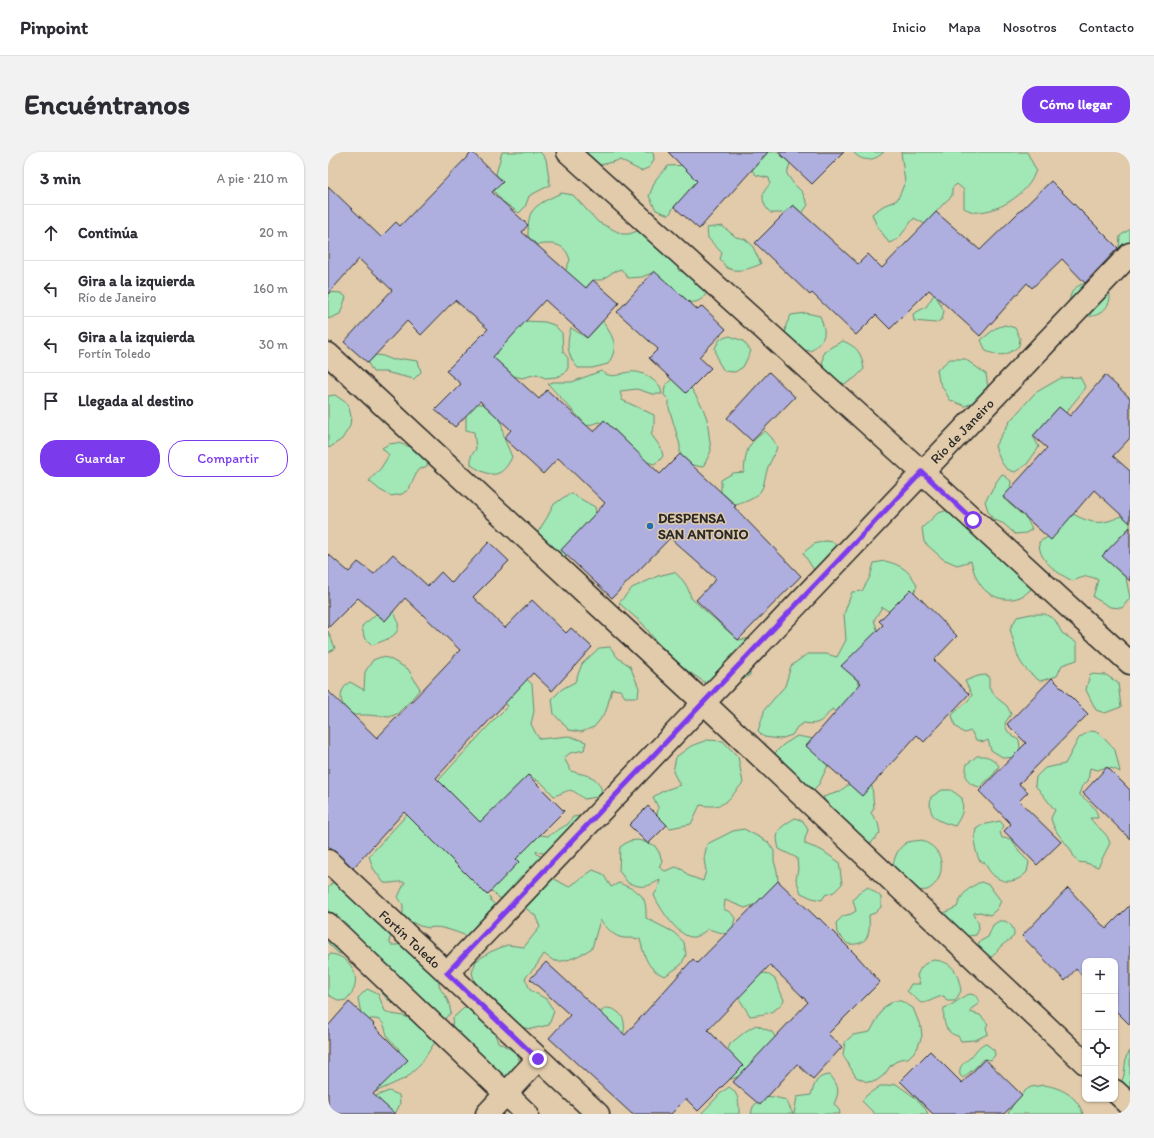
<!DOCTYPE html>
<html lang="es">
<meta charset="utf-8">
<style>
:root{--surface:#fff;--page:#f2f2f3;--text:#2b2b33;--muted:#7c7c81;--line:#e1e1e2;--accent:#7c3aed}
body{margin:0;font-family:Itim,sans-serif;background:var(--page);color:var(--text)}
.controls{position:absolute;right:12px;bottom:12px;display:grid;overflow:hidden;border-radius:8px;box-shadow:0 1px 3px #0004}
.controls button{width:36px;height:36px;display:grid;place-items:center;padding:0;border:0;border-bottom:1px solid var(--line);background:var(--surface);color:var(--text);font:20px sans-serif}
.stop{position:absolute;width:12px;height:12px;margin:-9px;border:3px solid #7c3aed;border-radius:50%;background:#fff}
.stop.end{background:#7c3aed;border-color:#fff;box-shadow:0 1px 4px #0008}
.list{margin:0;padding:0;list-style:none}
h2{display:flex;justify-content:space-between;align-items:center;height:52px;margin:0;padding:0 16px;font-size:17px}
h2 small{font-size:13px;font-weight:400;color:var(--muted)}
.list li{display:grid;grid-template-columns:26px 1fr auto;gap:12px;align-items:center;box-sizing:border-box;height:56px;padding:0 16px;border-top:1px solid var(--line)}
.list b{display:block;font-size:15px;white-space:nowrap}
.list p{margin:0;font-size:13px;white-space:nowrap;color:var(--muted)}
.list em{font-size:13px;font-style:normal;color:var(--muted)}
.actions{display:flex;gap:8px;padding:12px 16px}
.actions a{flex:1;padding:9px 0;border:1px solid var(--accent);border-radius:16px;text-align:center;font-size:14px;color:var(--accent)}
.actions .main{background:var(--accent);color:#fff}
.icon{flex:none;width:22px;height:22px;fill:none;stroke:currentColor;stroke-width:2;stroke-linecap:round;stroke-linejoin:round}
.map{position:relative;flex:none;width:802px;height:962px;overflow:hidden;border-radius:16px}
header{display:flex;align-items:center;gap:24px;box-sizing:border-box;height:56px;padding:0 20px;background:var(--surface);border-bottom:1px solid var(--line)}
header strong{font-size:19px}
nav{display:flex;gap:22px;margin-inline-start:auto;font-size:14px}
.intro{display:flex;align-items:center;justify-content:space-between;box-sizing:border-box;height:96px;padding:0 24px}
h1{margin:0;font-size:28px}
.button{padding:10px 18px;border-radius:16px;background:var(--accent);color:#fff;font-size:14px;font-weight:700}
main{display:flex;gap:24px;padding:0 24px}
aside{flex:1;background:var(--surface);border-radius:16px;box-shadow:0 1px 3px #0004}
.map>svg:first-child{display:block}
</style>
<header>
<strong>Pinpoint</strong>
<nav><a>Inicio</a><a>Mapa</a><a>Nosotros</a><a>Contacto</a></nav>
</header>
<div class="intro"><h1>Encuéntranos</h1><a class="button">Cómo llegar</a></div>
<main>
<aside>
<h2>3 min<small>A pie · 210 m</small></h2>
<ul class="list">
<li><svg class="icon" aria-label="ahead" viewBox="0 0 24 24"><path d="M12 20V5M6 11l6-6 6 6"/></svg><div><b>Continúa</b></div><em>20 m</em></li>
<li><svg class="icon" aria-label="left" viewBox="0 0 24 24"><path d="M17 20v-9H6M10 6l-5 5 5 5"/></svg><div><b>Gira a la izquierda</b><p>Río de Janeiro</p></div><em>160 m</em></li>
<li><svg class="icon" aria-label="left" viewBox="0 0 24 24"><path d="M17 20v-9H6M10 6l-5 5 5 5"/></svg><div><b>Gira a la izquierda</b><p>Fortín Toledo</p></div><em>30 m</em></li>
<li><svg class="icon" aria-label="arrive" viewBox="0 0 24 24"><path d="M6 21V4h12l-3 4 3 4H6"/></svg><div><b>Llegada al destino</b></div></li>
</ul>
<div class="actions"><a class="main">Guardar</a><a>Compartir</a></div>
</aside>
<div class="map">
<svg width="802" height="962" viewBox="0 0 802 962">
<rect width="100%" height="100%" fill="#e1cbaa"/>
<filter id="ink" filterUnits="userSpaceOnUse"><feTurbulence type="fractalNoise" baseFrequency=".025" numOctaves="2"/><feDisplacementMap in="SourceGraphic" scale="8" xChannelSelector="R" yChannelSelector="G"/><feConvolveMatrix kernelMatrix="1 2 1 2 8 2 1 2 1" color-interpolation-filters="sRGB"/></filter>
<g filter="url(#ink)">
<path fill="#a1e8b6" stroke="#668a70" d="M 174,0 L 212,0 L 218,7 L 222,33 L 201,44 L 197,55 L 191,61 L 174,49 L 166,39 L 175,30 L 168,22 Z
M 255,0 L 325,0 L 326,7 L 322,15 L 313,19 L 292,8 L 272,13 Z
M 440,0 L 454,0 L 453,3 L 462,11 L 459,22 L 465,31 L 474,40 L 480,53 L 474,61 L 465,53 L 456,61 L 443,61 C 437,56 433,47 436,40 C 437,37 441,34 442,31 L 441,26 L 428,23 L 424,18 Z
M 525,0 L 556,0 C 546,9 535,11 525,0 Z
M 573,0 L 699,0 L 708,18 C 706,22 705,26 703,29 C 692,46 670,59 650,60 C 646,61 640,58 636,56 L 636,38 L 629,32 L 624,36 L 624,44 L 617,50 L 597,72 L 586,66 L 570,87 L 561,91 L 548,72 L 544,62 L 555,54 L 569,48 L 573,40 L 577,30 Z
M 363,13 L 371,28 L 346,55 L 341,63 L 328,58 L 321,44 L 328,27 L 340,14 Z
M 233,41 L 245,43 L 270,70 L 294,82 L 301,82 L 318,76 L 348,112 L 351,119 C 366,121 372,130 378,142 C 373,149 368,151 361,150 L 326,120 L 314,125 L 300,126 L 293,117 L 285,120 L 274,128 L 265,128 L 253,141 L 235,124 L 242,108 C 237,90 224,91 208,93 L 200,84 C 200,77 200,67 203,61 C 209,51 223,46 233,41 Z
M 394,74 L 408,85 L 417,87 L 424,93 L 433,112 C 423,116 409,122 398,115 C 396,113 394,109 392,107 L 394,101 L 380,86 L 379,76 Z
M 802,77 L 802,112 L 794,110 L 791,97 L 792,84 Z
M 767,128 C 773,131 779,134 781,140 C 786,152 771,166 760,164 C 753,163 746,156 741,153 C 742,134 751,133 767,128 Z
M 611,137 L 609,146 L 616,159 L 614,167 L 608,171 L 586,169 L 585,162 L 598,155 L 607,141 Z
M 1,140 L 13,141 L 18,145 L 12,162 L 0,167 L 0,142 Z
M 478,161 L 492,164 C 499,183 498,186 483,199 L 469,197 L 457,184 L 458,173 L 463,163 Z
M 197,169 L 217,170 L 226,173 L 234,181 L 235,200 L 240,206 L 240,216 L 236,222 L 228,225 L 217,226 L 209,222 L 194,226 L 186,224 L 150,192 Z
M 275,169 C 285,186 292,193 280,212 L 264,216 L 250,216 C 239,204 238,191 243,176 L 259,186 Z
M 677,173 L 687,176 L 692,186 L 691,194 C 678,204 673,205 658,199 L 653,188 L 668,176 Z
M 402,184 L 415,189 L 423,199 L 415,215 L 407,220 L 396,219 L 390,209 L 387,196 L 392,187 Z
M 515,189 C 531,196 533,201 536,217 L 527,226 L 517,232 C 499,225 491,220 496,200 L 505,194 Z
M 48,203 L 55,204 L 65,208 L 75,207 L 90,209 L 93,220 L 86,227 L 57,220 L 45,220 L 40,211 Z
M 622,207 L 637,207 L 658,222 L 660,236 L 654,247 L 637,254 L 622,248 L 611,229 L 609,218 Z
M 273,219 C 288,230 293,218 308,220 C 318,221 325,228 332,234 L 334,242 L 324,242 L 309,237 L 292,239 L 294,248 L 326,263 L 326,274 L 323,282 L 333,296 L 335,304 L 332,308 L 326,312 L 316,309 L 309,305 L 305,296 L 276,268 L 273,271 L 270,270 L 259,274 L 220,232 L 225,230 L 244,230 Z
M 752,225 L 757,235 C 752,245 744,251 738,261 L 731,255 L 705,284 L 711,295 L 699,312 L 687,320 C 674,318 671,305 667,294 L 682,269 L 707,241 L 733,226 Z
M 344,227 L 358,241 L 363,236 L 374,254 L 379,267 L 383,299 L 375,315 L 364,313 L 352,302 L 352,293 L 341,256 L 341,248 L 336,243 L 337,234 Z
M 7,243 L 20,252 L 23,264 L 22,274 L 14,287 L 1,296 L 0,295 L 0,244 Z
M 144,252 L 155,252 L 173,268 L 176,286 L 184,305 C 173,328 162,325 143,313 L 143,304 L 148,297 L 146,280 L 138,278 L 138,263 Z
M 437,279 L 444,286 L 449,295 C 447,302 443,308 440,315 C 438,321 437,326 436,331 C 433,345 420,349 408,353 L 393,340 L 393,328 L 405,321 L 416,320 C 418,297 419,293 437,279 Z
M 69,291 C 80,293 92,299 100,306 L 99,314 L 90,318 L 81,337 L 74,342 L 63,344 L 52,338 L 41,329 L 53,316 L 61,303 L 54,296 L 61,292 Z
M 674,322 L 683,329 L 682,338 L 675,346 L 699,367 L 704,377 L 698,381 L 687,382 L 676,372 L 665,367 L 660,359 L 657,349 C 663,341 667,330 674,322 Z
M 242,341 L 267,355 L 268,361 L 236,407 L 208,383 L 220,364 L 225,353 Z
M 638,353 L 714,422 C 710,427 706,434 701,439 C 687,453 662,448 652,432 C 647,425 645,417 643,409 L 629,413 L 615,407 L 596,390 L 594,376 L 610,361 Z
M 745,362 C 756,368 768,373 780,369 C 789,367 791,363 802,364 L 802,375 L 775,404 L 798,426 L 802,446 L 794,456 L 782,455 L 765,445 L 770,428 C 760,422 755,425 745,429 C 734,424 722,416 715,405 C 712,401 711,395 711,390 L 720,385 Z
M 497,389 L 505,390 L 516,403 L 488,421 L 475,401 L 486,392 Z
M 557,409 C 573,413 581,418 589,433 L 582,452 L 565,462 L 554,455 L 546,468 L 551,483 L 527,526 L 542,545 L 521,569 L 504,557 C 495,568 491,574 476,571 L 469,575 L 464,583 L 452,587 L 436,585 L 430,579 L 437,557 L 457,534 L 463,514 L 479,502 L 498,502 L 509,505 L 518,488 L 516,462 L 524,440 L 534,439 L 542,425 L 546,411 Z
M 346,420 C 355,427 360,434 363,446 L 410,488 L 425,486 L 422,523 L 402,536 L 381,533 L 355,516 L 327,488 L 315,472 L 291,451 L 304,436 L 330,424 Z
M 65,459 C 79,482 63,486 44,493 L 36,485 L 34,474 C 39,469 44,467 48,462 L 57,469 Z
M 703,462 L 717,462 L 727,468 L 734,481 L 749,491 L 749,508 L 734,513 L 729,524 L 712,529 C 688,512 690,504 682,477 L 689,465 Z
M 0,479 L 7,496 L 0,501 Z
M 282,495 L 290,506 L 302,514 L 311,536 L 310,545 L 297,545 L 292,538 L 284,537 L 278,559 L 271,569 L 266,575 L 253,580 L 241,578 L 226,562 L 224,547 L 234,537 L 247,530 L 254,512 L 271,496 Z
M 53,505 L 60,506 L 80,517 L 92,537 L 82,549 L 69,562 L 61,565 L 40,563 L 26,563 C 23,561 18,557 16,554 C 10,545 14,535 22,530 L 36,538 L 37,520 L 45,508 Z
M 762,522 L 778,523 L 790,531 L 793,555 L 777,561 L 768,558 L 758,538 Z
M 657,523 L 661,524 L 661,536 L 669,546 L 679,554 L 683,562 L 677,571 C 678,580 683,584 691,588 L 692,596 L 687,605 L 676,606 L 663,598 L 660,588 L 656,590 L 648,588 L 643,579 L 636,581 L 627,574 L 624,563 C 632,555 638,553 644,543 L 637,529 L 650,524 Z
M 196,525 L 204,532 L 206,559 L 203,572 L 208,582 L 212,587 L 241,584 L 258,590 L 256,598 L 242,601 L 236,606 L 243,619 C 257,624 270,622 274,640 L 269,645 L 256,647 C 240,634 244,638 226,644 L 215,632 L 200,623 L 176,647 L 212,683 L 220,684 L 240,672 L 245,665 L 251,664 L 262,671 L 218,702 L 208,699 L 209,702 L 219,708 L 177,749 L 170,745 L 163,738 L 191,709 L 122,640 L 89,673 L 162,745 L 163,749 L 168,754 L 144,786 C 133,782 111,772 101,776 L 92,774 L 75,766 L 75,753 L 70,745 L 77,730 C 69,729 63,732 56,731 L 45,716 L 41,704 L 165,569 L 180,554 L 157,529 Z
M 762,579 L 770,580 L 787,598 L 792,620 C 785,616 778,614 770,618 L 762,616 L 760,629 L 754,634 L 751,642 C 759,649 769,655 770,666 L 762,666 C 769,677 778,678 782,691 L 770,715 L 758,711 L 750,710 C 745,705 744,699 740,694 C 732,684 726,679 723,666 L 727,658 L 707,633 L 708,625 L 717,616 L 737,612 L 751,586 Z
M 469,584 L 492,588 L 500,613 L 491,632 L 482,641 L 444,604 L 455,593 Z
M 379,588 L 395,589 L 410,605 L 415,631 C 398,649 399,657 372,653 L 363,672 L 342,676 L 329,664 L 330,655 L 325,645 L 335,639 L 352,633 L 345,620 L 348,605 L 363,594 Z
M 649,604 C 659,603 665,606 671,614 L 666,622 L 652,635 C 638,632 636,626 639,612 Z
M 525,629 L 544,634 L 546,656 L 543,661 L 550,671 L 552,681 L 543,691 L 532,686 L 508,667 L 495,645 L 511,640 Z
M 614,638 L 623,638 L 634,646 C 636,659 634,663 627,674 C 610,669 599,666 603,645 Z
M 467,666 L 475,669 L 480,678 L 477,686 L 477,692 L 493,698 L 511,710 L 514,732 L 506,740 L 497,743 L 494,748 L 484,746 L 473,741 L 468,727 L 470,717 L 469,706 L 451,697 C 446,677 452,676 467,666 Z
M 672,669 L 676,674 L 672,680 L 674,686 L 684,687 L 691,700 L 701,710 L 699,720 C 684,736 665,730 657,711 L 651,708 C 647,696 645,691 648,677 L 654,673 Z
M 416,677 L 440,690 L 446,699 L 446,709 L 449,719 L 450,729 L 428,752 L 417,756 L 397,748 L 396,757 L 403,761 L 407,766 L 405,775 L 398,782 L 380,777 C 376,780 371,784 366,785 C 351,787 331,755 326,743 L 330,737 L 332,728 C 317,736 316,736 300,731 L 291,719 L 292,695 L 301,689 L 310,688 L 326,693 L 331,700 L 334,709 L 331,715 L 337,719 L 348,715 L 355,718 L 361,724 L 375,729 L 378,719 L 376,707 L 379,692 L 405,679 Z
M 594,688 C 598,691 604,693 607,697 C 618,709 614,731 599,738 C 594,739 587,738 583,738 L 564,720 C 565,710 568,697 578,691 C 581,689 589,689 594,688 Z
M 265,718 L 275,722 L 283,735 L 291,731 C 312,740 319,742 318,766 L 345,780 L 356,790 L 358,803 L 353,813 L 337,824 C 319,818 316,803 312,787 C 307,786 301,786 296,786 C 285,785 279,775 272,768 L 264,796 C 255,802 238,811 227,809 C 224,808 219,804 216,802 L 208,814 L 197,826 L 202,838 L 218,847 L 226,859 L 221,873 L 203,877 L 185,874 L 150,839 L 144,821 L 148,809 L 162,800 L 179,793 L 196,795 L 212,775 L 207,763 L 193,753 L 221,724 L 241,735 Z
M 12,727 L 64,780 L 61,789 L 63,793 L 69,793 L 79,790 L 111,822 C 109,841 116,837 121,852 C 122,854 122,858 123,861 L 116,867 L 106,871 L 60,848 L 53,840 L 49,832 L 29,806 L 10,801 L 0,791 L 0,736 L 4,731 Z
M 653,730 L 661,733 L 673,749 L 669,757 L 662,763 L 652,760 L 646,761 L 646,765 L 650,769 L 651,777 L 648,783 L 633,785 L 617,776 L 616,761 L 629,755 C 633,742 641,735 653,730 Z
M 540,735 L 553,745 L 553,755 L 547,761 L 541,763 C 542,780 542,794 520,792 L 509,781 L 508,771 L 515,764 L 523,762 L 528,759 L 525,748 L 531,741 Z
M 671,769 L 677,769 C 684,773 686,776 686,784 C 682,788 678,790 673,794 C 668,799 667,805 658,807 L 649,796 L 651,790 L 660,785 L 665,773 Z
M 2,802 C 19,803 32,820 26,837 C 24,841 21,844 18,848 L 12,849 L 0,843 L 0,803 Z
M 606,808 C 626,810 630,821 633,839 L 627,849 L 619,849 L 616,844 C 607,845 601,851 593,851 L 579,839 L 583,832 L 592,832 L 589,824 C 592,815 596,811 606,808 Z
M 438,821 L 447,827 L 456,848 C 447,862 437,862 422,864 L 407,840 L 419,823 Z
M 39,837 L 50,842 L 57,859 L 63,862 L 76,864 L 97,875 L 109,887 L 92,913 L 78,926 L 45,941 L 71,903 L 71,897 C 68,893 65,891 62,888 C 54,878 61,866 42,867 L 41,872 L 33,862 L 30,846 Z
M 643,842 L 648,844 L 651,849 L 650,852 L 643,857 L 642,860 L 652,863 L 660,872 L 658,875 L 660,882 L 647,888 L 633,889 L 630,884 C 616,881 615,868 616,856 C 627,853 634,843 643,842 Z
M 566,849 L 573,849 L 585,856 L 593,876 L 594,884 L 589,897 L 580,906 L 572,907 L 563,913 L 556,923 L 548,929 L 539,930 L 528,925 L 515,903 L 517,890 L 525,883 L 542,880 L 556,855 Z
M 136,856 L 146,857 L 163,872 L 170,890 L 187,900 L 193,911 L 178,934 L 123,883 L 125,866 Z
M 278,856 C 286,856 296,862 296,871 C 297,875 296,880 295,884 L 267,864 Z
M 428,873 L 444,880 L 451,891 L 419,922 L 400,928 L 392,918 L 402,892 L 418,879 Z
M 657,891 L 666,898 L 667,903 L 663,908 L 655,907 L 648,915 L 635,926 L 632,923 C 630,913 637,911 643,905 C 649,898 649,896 657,891 Z
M 802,899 L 802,957 L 792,934 L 796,923 L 798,905 Z
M 502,923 C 511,934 512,939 506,952 L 511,958 L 512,962 L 466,962 L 469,945 L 483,943 C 487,931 488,924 502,923 Z
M 568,932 C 579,940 595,949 600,962 L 547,962 L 534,949 L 539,943 L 552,934 L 558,934 Z
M 716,933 C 734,936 749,944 755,962 L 680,962 C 684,953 694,939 703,935 C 707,934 712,934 716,933 Z
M 401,935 C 411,941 411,951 411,962 L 373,962 L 393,941 Z
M 61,939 L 71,943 L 72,952 L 67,962 L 44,962 L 48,944 Z
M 434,944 L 446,945 L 458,948 L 465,962 L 423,962 L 425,955 Z"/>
<path fill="#aeaedf" stroke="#2b2b2b" d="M 144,0 L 175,30 L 164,40 L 200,73 L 194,80 L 258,136 L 265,128 L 291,151 L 259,186 L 217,148 L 165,205 L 211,247 L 219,238 L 266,280 L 276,268 L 332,322 L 352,302 L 408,354 L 406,355 L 473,424 L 410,488 L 368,448 L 388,427 L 342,386 L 284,446 L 233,398 L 277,351 L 230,306 L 215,322 L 176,286 L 183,278 L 152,249 L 127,275 L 107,258 L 133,232 L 118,219 L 160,177 L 127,148 L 93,183 L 79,169 L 40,211 L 16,190 L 64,138 L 31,107 L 0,142 L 0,34 L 53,85 L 68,70 L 72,74 Z
M 340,0 L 440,0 L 371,77 L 346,55 L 369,29 Z
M 450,0 L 516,0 L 484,32 Z
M 723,29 L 790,96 L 757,131 L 734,107 L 704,136 L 699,131 L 652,184 L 601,138 L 562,177 L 548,163 L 528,183 L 484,141 L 482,143 L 427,91 L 465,53 L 530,112 L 540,102 L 554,116 L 608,60 L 652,98 Z
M 326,119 L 370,158 L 374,154 L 398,177 L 371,205 L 383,216 L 358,241 L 321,206 L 330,197 L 289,160 Z
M 441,220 L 467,245 L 424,289 L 399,266 Z
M 777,223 L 802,246 L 802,286 L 785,304 L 802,319 L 802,371 L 766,338 L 723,388 L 675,345 L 719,296 L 705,284 L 731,255 L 742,264 Z
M 802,375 L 802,429 L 774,404 Z
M 161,390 L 181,409 L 145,445 L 177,476 L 204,448 L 238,481 L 243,476 L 264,495 L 224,539 L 205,521 L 108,626 L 152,670 L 200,623 L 236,659 L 188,707 L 191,710 L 159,743 L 76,660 L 25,716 L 0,694 L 0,539 L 49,586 L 132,498 L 77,446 L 57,469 L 30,446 L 0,476 L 0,402 L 21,420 L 30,410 L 46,422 L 65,402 L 100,434 L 113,420 L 124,431 L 133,420 Z
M 583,437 L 629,484 L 606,508 L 641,542 L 596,590 L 589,583 L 534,644 L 478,594 L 533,531 L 513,514 L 555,473 L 551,469 Z
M 724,526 L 760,562 L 691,632 L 700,640 L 691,649 L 733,690 L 709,713 L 676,679 L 683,672 L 651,639 L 698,591 L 679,572 Z
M 779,615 L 802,638 L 802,687 L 755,641 Z
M 320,654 L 339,673 L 320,692 L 301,673 Z
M 450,729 L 490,767 L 491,766 L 529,804 L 552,830 L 500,882 L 514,895 L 485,927 L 469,912 L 432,953 L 405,930 L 480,850 L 442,813 L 380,878 L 415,914 L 370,959 L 358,947 L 343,962 L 304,962 L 221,886 L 242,863 L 202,827 L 218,810 L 297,883 L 365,807 L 369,811 Z
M 740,736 L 778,777 L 802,753 L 802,873 L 787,858 L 787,809 L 757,809 L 757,827 L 748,817 L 737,829 L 694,784 Z
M 21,850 L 46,872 L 45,873 L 80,908 L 45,942 L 67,962 L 0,962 L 0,874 Z
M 602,899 L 634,931 L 657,907 L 694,943 L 676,962 L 605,962 L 572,929 Z"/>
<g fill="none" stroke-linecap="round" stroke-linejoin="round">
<g stroke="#2b2b2b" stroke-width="25">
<path id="minor" d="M 240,0 L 594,320 L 802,511
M 0,202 L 375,550 L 757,911
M 0,709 L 270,962
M 0,772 L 199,962
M 119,821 L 802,102
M 787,939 L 802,953
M 159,962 L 210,907"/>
</g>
<use href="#minor" stroke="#e1cbaa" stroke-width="22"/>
</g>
</g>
<g fill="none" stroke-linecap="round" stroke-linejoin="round" filter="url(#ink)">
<path stroke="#7c3aed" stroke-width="5" d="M 210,907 L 119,821 L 594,320 L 645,368"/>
</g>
<circle fill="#1f6fb2" stroke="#e1cbaa" stroke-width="1.5" cx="322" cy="374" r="4"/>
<g text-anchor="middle" stroke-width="3" stroke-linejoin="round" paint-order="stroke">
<g font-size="14" fill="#2b2b2b" stroke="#e1cbaa">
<text transform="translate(634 279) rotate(-46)" y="5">Río de Janeiro</text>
<text transform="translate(82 787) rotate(43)" y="5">Fortín Toledo</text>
</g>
<g font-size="14" font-weight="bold" fill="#2b2b2b" stroke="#e1cbaa" text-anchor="start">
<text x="330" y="371">DESPENSA<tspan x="330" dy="16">SAN ANTONIO</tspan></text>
</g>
</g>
</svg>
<div class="controls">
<button>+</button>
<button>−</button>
<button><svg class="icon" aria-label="locate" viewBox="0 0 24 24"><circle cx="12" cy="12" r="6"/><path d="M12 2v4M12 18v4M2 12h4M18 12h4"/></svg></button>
<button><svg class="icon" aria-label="layers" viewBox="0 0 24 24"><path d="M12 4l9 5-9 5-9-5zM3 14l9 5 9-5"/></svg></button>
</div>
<div class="stop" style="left:645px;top:368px"></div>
<div class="stop end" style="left:210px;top:907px"></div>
</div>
</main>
